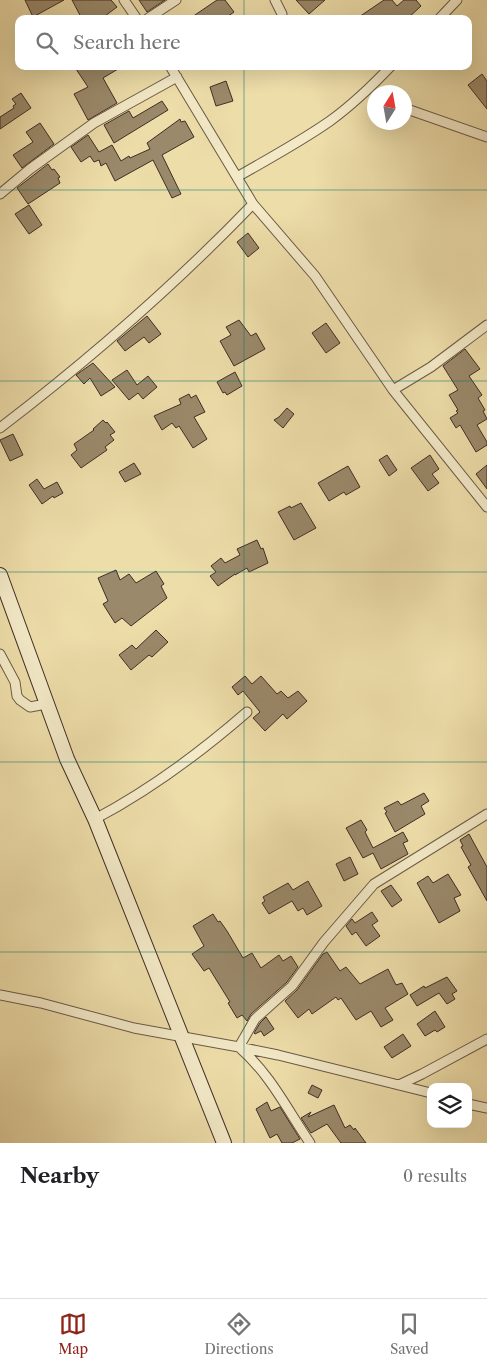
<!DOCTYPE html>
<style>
:root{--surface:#fff;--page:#f2f2f2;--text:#202124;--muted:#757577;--line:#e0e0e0;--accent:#8f2418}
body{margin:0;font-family:"Libre Caslon Text",serif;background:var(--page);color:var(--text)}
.controls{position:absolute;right:15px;bottom:15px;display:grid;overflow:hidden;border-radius:10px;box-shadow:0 5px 20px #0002}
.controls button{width:45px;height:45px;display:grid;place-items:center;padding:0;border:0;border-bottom:1px solid var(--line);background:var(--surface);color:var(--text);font:25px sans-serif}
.compass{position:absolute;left:367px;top:85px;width:45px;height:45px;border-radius:50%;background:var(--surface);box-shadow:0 5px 20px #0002;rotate:11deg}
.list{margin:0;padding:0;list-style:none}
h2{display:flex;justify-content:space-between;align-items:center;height:65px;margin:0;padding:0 20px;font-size:21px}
h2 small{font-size:16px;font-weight:400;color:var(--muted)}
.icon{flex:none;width:28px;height:28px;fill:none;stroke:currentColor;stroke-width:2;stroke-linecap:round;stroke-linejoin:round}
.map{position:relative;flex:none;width:487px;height:1143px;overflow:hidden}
.search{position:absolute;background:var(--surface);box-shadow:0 5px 20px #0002;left:15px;right:15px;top:15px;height:55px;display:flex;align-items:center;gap:12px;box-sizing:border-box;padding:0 18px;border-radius:10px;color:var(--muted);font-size:19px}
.sheet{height:155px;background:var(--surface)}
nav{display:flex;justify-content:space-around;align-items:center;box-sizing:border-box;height:70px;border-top:1px solid var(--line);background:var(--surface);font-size:14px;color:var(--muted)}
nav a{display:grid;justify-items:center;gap:2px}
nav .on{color:var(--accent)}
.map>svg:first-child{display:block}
</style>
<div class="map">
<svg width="487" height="1143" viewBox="0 0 487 1143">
<rect width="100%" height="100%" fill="#eddda9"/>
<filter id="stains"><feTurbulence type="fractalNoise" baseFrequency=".004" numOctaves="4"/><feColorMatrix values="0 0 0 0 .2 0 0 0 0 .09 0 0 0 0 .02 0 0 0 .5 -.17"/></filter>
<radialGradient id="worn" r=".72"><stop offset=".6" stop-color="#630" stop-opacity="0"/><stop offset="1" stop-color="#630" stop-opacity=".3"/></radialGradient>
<path fill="#9a896a" stroke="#402e26" d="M 25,0 L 64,0 L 33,17 Z
M 72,0 L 111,0 L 117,7 L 101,19 L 82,19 Z
M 139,0 L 165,0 L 147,12 Z
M 217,0 L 225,0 L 234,12 L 224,19 L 189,19 Z
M 296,0 L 325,0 L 309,14 Z
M 384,0 L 392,0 L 397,6 L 404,0 L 416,0 L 421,6 L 407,19 L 356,19 Z
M 74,66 L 123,66 L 103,78 L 117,103 L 88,120 L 74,94 L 88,87 Z
M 482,74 L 487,81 L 487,109 L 468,85 Z
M 226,81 L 233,101 L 216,106 L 210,87 Z
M 21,93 L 31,108 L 0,129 L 0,117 L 14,108 L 13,106 L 16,104 L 12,99 Z
M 162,101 L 168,110 L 114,143 L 104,125 L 129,111 L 133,118 Z
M 180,119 L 181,122 L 185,121 L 194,137 L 162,155 L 181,194 L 172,198 L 153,160 L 115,181 L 106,163 L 101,166 L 99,160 L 94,162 L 90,156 L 81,162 L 71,147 L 88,135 L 99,152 L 112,145 L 121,161 L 129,156 L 130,158 L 150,149 L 147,143 Z
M 40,123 L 54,144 L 22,168 L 13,155 L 33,142 L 26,132 Z
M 48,164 L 52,170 L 54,169 L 60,177 L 58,178 L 60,183 L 28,204 L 17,188 Z
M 29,205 L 42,225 L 29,234 L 15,214 Z
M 248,233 L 259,248 L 248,257 L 237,242 Z
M 147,316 L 161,334 L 149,343 L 144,337 L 125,351 L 117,341 Z
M 239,320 L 251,336 L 256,333 L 265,349 L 234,366 L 220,341 L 231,335 L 226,327 Z
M 326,323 L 340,343 L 326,353 L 312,333 Z
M 465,349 L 480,369 L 469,376 L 482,395 L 478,398 L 485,410 L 483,411 L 487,419 L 477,425 L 487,442 L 487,445 L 476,452 L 460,425 L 456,428 L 450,418 L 458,413 L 456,411 L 458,410 L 449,395 L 458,390 L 443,366 Z
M 93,363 L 115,387 L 101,396 L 90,378 L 84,384 L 76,375 Z
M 127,370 L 137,385 L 148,376 L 157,387 L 143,399 L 138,393 L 129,400 L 112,380 Z
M 235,372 L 242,386 L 227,395 L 225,392 L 223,393 L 217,382 Z
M 189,394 L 191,398 L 196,395 L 205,412 L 194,417 L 207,439 L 193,448 L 179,426 L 176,428 L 172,423 L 162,430 L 154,416 L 181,404 L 179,399 Z
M 287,408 L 294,414 L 283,428 L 274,420 L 279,417 Z
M 103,420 L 106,423 L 107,422 L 115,432 L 110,435 L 114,440 L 105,447 L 107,450 L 81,468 L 71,455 L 77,450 L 74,444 L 94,430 L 93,429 Z
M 13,434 L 23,455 L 10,461 L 0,440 Z
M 387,455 L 397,470 L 389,476 L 379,460 Z
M 430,455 L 439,469 L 432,474 L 439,483 L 428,491 L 411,468 Z
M 134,463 L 141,474 L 125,482 L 119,472 Z
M 487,465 L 487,489 L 476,474 Z
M 348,466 L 360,487 L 346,495 L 344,492 L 329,501 L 318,483 Z
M 37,479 L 44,489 L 57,482 L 63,493 L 54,498 L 53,496 L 42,504 L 29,485 Z
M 301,503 L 316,528 L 294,540 L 278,512 L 290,506 L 291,508 Z
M 257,540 L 261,549 L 263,548 L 268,563 L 249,572 L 247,568 L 235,575 L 235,574 L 218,586 L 210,576 L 216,572 L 211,566 L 221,558 L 225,563 L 240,555 L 237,549 Z
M 116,570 L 120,580 L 129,574 L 136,583 L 156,571 L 164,584 L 161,586 L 167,598 L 131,626 L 122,618 L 115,623 L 103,604 L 108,601 L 98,578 Z
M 156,630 L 168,642 L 152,657 L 149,655 L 131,670 L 119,655 L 132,645 L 136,649 Z
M 245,676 L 252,684 L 261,676 L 277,694 L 281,691 L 288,698 L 298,691 L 307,701 L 287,719 L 283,714 L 265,731 L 253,718 L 260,712 L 243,691 L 238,695 L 232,687 Z
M 424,793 L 429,801 L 421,806 L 425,814 L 395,832 L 385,813 L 387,812 L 384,808 L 398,801 L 401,805 Z
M 361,820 L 367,830 L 365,832 L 373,848 L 403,832 L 408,841 L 403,843 L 408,854 L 381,869 L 373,853 L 363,858 L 346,828 Z
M 469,834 L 487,867 L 487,901 L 468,867 L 471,865 L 461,847 L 463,846 L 460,840 Z
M 350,857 L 358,874 L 344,881 L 336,864 Z
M 448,874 L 461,895 L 454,898 L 460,911 L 439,923 L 417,883 L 428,876 L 433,883 Z
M 308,881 L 322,906 L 307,915 L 303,908 L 298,911 L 292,901 L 269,914 L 262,903 L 265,901 L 263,897 L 288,883 L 293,890 Z
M 391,885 L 402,900 L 392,907 L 381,891 Z
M 372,912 L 378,921 L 372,925 L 380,936 L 366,946 L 356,932 L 352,935 L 346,926 L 352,919 L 355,923 Z
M 213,914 L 218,922 L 220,921 L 227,931 L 243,958 L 252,953 L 261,968 L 279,955 L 283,961 L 291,956 L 298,967 L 287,982 L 251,1014 L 247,1021 L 242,1015 L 237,1018 L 228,1003 L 230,1002 L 209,968 L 204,971 L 192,954 L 204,946 L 193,926 Z
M 327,952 L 340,971 L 346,967 L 360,984 L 388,969 L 396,985 L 402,983 L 408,994 L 385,1008 L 393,1020 L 381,1027 L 371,1011 L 356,1020 L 341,998 L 338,1000 L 336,997 L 312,1014 L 309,1009 L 298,1018 L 285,1001 L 297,990 L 323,954 Z
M 447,977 L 457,991 L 452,994 L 455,999 L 447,1004 L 439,993 L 417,1006 L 410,995 L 424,986 L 425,988 Z
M 435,1011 L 445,1027 L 437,1032 L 435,1030 L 425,1036 L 417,1024 Z
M 266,1017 L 274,1029 L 264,1036 L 261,1031 L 255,1034 L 254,1033 L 260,1023 Z
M 403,1034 L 411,1046 L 392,1058 L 384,1047 Z
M 312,1085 L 322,1090 L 318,1098 L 308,1093 Z
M 267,1102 L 271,1111 L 280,1107 L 300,1139 L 292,1143 L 282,1143 L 277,1134 L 270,1138 L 256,1109 Z
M 334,1105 L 345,1128 L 350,1125 L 354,1130 L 355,1128 L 366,1143 L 341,1143 L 327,1124 L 311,1133 L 301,1118 L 311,1112 L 308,1117 Z"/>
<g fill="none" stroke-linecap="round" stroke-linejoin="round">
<g stroke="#6b5a47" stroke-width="11">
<path id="minor" d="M 124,0 L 137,19
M 275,0 L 282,14
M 147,19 L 176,0
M 439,19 L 457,0
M 170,66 L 253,204 L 315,276 L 393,390 L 487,507
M 404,108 L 487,137
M 237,177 C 268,159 300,142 330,121 C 352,105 372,86 391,66
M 0,194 L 30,169 L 94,123 L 177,77
M 393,390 L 431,367 L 487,325
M 0,428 C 90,359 175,285 253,204
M 0,654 L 15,682 L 17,696 L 20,700 L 30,707 L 46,704
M 95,819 C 150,790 201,752 247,712
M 0,995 L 41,1003 L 134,1028 L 239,1047 L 278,1055 L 431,1093
M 399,1085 L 422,1074 L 487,1039
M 468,1104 L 487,1108
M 310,1143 C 287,1109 270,1074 239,1047 L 255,1019 L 292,986 L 324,942 L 374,884 L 487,814"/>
</g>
<g stroke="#402e26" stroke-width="16">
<path id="secondary" d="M 0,575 L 67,759 L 95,819 L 224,1143"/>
</g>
<use href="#minor" stroke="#f3e9c7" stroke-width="9"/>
<use href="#secondary" stroke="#f3e9c7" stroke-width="14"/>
</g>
<path fill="none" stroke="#0f766e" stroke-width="1" stroke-opacity="0.55" d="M 244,0 L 244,19M 244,66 L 244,1143M 0,190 L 487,190M 0,381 L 487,381M 0,572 L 487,572M 0,762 L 487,762M 0,952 L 487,952"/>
<rect width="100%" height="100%" filter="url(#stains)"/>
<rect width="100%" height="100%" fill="url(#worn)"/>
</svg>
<div class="controls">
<button><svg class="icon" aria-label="layers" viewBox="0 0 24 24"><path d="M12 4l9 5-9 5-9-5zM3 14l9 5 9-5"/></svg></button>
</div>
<svg class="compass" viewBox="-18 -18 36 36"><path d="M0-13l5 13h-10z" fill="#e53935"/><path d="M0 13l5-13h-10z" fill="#757577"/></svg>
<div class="search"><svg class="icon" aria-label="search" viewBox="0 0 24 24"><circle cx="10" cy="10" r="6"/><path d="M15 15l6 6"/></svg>Search here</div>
</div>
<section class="sheet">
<h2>Nearby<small>0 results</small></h2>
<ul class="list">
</ul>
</section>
<nav>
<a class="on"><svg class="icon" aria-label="map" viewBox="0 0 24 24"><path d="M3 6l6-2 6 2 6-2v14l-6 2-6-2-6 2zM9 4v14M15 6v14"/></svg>Map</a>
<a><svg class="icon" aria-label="directions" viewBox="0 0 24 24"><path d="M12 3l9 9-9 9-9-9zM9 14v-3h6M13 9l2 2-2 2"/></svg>Directions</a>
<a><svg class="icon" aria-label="saved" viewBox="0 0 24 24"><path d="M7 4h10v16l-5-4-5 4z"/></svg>Saved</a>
</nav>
